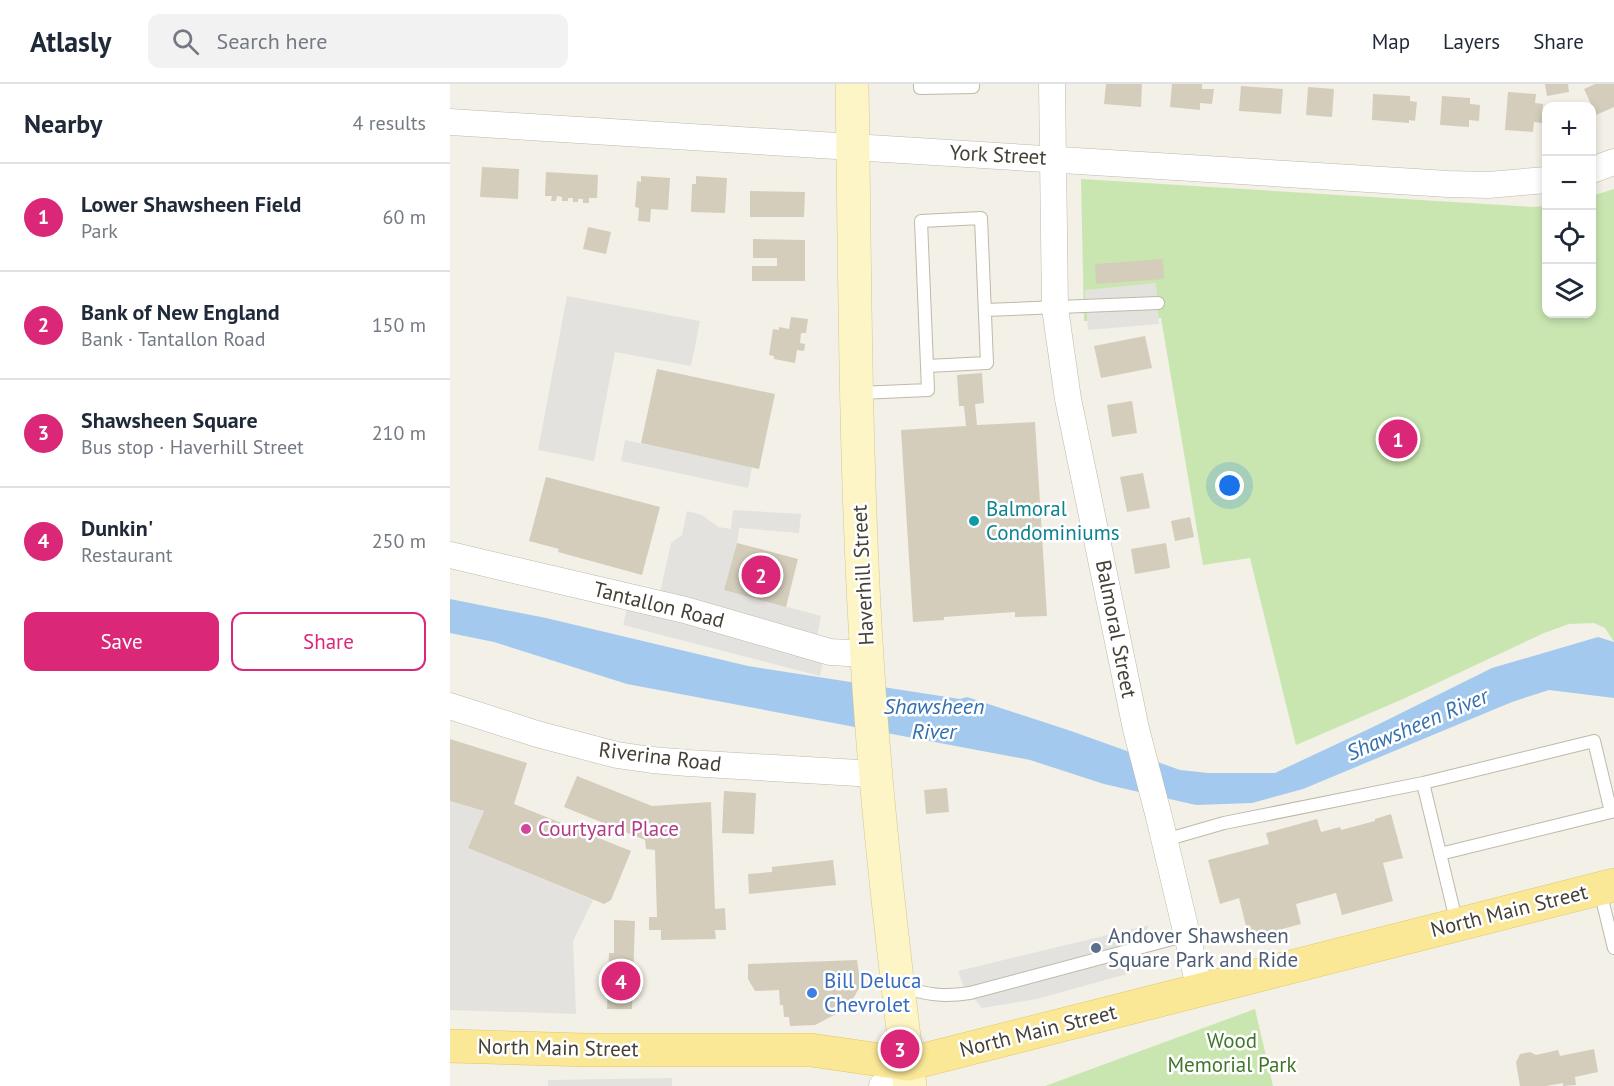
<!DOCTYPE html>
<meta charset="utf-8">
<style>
:root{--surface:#fff;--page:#f2f2f3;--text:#1f2937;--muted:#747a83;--line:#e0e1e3;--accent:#db2777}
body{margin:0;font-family:"PT Sans",sans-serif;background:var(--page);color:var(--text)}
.controls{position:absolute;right:18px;top:18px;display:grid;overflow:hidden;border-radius:12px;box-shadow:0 3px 9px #0003}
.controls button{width:54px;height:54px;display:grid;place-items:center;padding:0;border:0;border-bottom:2px solid var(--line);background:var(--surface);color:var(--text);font:30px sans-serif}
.you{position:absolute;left:780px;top:402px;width:21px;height:21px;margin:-15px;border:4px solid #fff;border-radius:50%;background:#1a73e8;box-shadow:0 0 0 9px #1a73e833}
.badge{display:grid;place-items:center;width:39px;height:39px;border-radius:50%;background:var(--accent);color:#fff;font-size:20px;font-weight:700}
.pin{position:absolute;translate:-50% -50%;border:3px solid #fff;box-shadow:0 2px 6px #0006}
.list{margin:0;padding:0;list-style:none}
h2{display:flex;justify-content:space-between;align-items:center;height:78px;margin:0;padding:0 24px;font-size:26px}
h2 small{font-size:20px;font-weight:400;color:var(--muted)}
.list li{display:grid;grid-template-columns:39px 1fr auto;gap:18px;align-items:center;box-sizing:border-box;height:108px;padding:0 24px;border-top:2px solid var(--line)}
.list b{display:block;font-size:22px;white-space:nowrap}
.list p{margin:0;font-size:20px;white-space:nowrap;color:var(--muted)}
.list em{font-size:20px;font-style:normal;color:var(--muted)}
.actions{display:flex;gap:12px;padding:18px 24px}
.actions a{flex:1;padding:14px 0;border:2px solid var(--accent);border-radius:12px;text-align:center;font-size:21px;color:var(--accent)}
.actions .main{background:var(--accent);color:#fff}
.icon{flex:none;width:33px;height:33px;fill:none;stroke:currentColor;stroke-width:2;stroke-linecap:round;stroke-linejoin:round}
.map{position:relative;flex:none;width:1164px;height:1002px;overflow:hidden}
header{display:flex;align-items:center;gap:36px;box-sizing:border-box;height:84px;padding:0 30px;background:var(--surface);border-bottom:2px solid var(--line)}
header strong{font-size:28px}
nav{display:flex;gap:33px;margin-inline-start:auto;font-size:21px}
.search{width:420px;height:54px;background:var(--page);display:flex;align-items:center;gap:15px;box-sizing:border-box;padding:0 21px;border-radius:12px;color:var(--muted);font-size:22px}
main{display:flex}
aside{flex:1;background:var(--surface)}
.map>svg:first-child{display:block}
</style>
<header>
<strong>Atlasly</strong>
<div class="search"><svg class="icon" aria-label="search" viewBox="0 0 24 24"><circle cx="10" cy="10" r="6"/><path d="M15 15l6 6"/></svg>Search here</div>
<nav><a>Map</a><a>Layers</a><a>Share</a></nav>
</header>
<main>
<aside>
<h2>Nearby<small>4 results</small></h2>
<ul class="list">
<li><span class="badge">1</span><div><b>Lower Shawsheen Field</b><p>Park</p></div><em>60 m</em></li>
<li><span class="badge">2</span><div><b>Bank of New England</b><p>Bank · Tantallon Road</p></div><em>150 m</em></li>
<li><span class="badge">3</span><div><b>Shawsheen Square</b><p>Bus stop · Haverhill Street</p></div><em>210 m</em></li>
<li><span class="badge">4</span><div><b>Dunkin'</b><p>Restaurant</p></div><em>250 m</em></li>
</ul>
<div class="actions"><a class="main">Save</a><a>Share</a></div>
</aside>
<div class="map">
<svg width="1164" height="1002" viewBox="0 0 1164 1002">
<rect width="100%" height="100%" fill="#f3f0e7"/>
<path fill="#c9e6b0" d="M 631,95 L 1084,123 L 1096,122 L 1096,230 L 1142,230 L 1142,112 L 1164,105 L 1164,558 L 1155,544 L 1144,539 L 1119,540 L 1094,549 L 953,615 L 846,661 L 800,474 L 753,481 L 711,234 L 634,237 Z
M 805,925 L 823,1002 L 595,1002 Z"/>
<path fill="#e4e2de" d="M 706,199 L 709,240 L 638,246 L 635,206 Z
M 117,212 L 250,237 L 241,282 L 165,268 L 144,377 L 88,366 Z
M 175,356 L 302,383 L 298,404 L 171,377 Z
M 283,426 L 351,430 L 349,449 L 289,444 L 287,459 L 274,506 L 371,532 L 367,552 L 374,573 L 370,592 L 173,541 L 178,521 L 206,527 L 221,459 L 232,451 L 237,427 L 252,431 L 268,443 L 281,445 Z
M 0,717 L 34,727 L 18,764 L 143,816 L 123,857 L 126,930 L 0,926 Z
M 699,841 L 677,890 L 587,915 L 532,924 L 513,901 L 508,887 Z
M 222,994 L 222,1002 L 98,1002 L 98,996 Z"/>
<path fill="#a4c9ee" d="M 0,515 L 96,534 L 298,582 L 510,615 L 517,613 L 621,647 L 730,686 L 758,689 L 825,689 L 923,643 L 1042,584 L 1148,553 L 1164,558 L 1164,614 L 1099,606 L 1062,618 L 853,705 L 802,719 L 746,721 L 654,700 L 580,676 L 177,600 L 44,558 L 0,549 Z"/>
<path fill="#d4cdbc" d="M 656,0 L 692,0 L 691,23 L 654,20 Z
M 722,0 L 752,0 L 752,5 L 764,5 L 762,20 L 750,19 L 750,26 L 720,23 Z
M 1095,0 L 1118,0 L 1119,8 L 1097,12 Z
M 1145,0 L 1164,0 L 1164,23 L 1146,31 L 1134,5 Z
M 791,2 L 833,5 L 831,30 L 789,27 Z
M 858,3 L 884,5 L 882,33 L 856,31 Z
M 1058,8 L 1086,10 L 1085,19 L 1093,20 L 1092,39 L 1084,38 L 1083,48 L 1055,46 Z
M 923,10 L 960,12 L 960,17 L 967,18 L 965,37 L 959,36 L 959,39 L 922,36 Z
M 992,12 L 1020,14 L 1020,20 L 1030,21 L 1029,37 L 1019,36 L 1019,43 L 990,41 Z
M 32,83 L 69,85 L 68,115 L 30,113 Z
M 96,88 L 148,91 L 147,114 L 139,114 L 139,119 L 133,119 L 133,115 L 128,115 L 128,118 L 123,118 L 123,114 L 118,114 L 118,117 L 112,117 L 112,113 L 107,112 L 106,117 L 101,117 L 102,112 L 95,112 Z
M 191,92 L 220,94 L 218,126 L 201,125 L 200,138 L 188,137 L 189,124 L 185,123 L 187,97 L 191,98 Z
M 246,92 L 277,94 L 275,129 L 241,128 L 242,100 L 246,100 Z
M 300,107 L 355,108 L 354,133 L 300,133 Z
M 138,143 L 161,148 L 156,170 L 133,165 Z
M 303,155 L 355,156 L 355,197 L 302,197 L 302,182 L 327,182 L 327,174 L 303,174 Z
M 713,175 L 714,195 L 646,200 L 645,180 Z
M 341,233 L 358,235 L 356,249 L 351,249 L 350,259 L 355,260 L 354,267 L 347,266 L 345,279 L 324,275 L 324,272 L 319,271 L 323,245 L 329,246 L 329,243 L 339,245 Z
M 695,252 L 702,284 L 651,294 L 644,262 Z
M 207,285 L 325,310 L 309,385 L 191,359 Z
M 532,289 L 534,319 L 525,320 L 527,341 L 585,338 L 597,532 L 565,533 L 565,528 L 494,533 L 494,536 L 463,538 L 451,346 L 516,342 L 514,322 L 509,322 L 507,291 Z
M 682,317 L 687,349 L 662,353 L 657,321 Z
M 693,389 L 700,424 L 677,428 L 670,393 Z
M 96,393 L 210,423 L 192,491 L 108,468 L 109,465 L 79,457 Z
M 740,433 L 744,453 L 725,457 L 721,437 Z
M 287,459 L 348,475 L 336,523 L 274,506 Z
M 716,459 L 720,484 L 685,490 L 681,465 Z
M 0,655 L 77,679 L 64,720 L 181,767 L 161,816 L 154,820 L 18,764 L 34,727 L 0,717 Z
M 127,692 L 202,722 L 261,718 L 265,825 L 275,824 L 276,846 L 265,846 L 266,855 L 211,856 L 211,846 L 199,846 L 199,833 L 207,833 L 205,766 L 196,765 L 195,756 L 114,723 Z
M 497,704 L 499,728 L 476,730 L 474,706 Z
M 274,707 L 306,709 L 304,750 L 272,749 Z
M 941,730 L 953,774 L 933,779 L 943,817 L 892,831 L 886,809 L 846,820 L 851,840 L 799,854 L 789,814 L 770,820 L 758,776 L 819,760 L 816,749 L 867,735 L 871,748 L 890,743 L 891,746 L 925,737 L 925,735 Z
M 383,776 L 386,801 L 299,810 L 298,790 L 322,788 L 322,783 Z
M 164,836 L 185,837 L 182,925 L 157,925 L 159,869 L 164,869 Z
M 407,876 L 410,897 L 409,904 L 403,915 L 388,929 L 365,941 L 340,942 L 339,933 L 334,933 L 333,921 L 330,921 L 329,906 L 305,907 L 298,895 L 298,880 Z
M 1144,965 L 1148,988 L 1125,993 L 1126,1001 L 1113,1002 L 1113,999 L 1096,1002 L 1070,1002 L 1066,978 L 1070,970 L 1080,968 L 1086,971 L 1108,966 L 1110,972 Z"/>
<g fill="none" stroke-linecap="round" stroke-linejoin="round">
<g stroke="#beb9a9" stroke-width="14">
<path id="service" d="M 470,0 L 470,4 L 523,3 L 523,0
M 535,226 L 708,219
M 409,309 L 478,306 L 471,137 L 531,134 L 537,279 L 477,282
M 973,699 L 1007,840
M 715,756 L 774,739 L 973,699 L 1144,657 L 1161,728 L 990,770
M 1150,807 L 1164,864
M 451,902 C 476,911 494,913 520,909 L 737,851"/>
</g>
<g stroke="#beb9a9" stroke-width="27">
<path id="minor" d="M 602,0 L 605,224 L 618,315 L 686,645 L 709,733 L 750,906
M 0,38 C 332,59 665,78 998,100 L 1038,101 L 1096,96
M 1142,86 L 1164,78
M 0,471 L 235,526 L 380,568 L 417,570
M 0,622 L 87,650 L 167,671 L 202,676 L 238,679 L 425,690
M 432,1002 L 458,980"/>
</g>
<g stroke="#d2c798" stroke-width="34">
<path id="secondary" d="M 402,0 C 405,197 405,394 418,590 C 427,728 443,865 460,1002"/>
</g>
<g stroke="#e0c767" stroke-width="34">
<path id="primary" d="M 0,962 L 136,966 L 361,966 L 458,980 L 1164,801"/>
</g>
<use href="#service" stroke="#fff" stroke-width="12"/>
<use href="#minor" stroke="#fff" stroke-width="26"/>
<use href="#secondary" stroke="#fdf5c6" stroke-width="33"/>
<use href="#primary" stroke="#fbe897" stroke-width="33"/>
</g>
<circle fill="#0f9aa8" stroke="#fff" stroke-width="2" cx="524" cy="437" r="6"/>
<circle fill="#d1479c" stroke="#fff" stroke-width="2" cx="76" cy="745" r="6"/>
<circle fill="#5c6f8a" stroke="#fff" stroke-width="2" cx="646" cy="864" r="6"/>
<circle fill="#3f7fe0" stroke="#fff" stroke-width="2" cx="362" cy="909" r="6"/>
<g text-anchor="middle" stroke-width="5" stroke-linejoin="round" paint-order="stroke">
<g font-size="21" fill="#464136" stroke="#fff">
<text transform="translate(548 71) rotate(3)" y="7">York Street</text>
<text transform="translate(413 491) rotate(-93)" y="7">Haverhill Street</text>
<text transform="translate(209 521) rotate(14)" y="7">Tantallon Road</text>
<text transform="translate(666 545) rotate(79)" y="7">Balmoral Street</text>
<text transform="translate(210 673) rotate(7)" y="7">Riverina Road</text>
<text transform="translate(1059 827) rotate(-14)" y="7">North Main Street</text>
<text transform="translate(588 947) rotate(-14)" y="7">North Main Street</text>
<text transform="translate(108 964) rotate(1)" y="7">North Main Street</text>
</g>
<g font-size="21" fill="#0d838f" stroke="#fff" text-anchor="start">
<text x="536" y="432">Balmoral<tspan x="536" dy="24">Condominiums</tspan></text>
</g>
<g font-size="21" fill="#b23c85" stroke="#fff" text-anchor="start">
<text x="88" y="752">Courtyard Place</text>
</g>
<g font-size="21" fill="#4e5e75" stroke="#fff" text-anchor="start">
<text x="658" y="859">Andover Shawsheen<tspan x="658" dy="24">Square Park and Ride</tspan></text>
</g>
<g font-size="21" fill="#366cbe" stroke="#fff" text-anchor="start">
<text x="374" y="904">Bill Deluca<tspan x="374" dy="24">Chevrolet</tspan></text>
</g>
<g font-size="21" fill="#40762b" stroke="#fff">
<text x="782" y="964">Wood<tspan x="782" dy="24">Memorial Park</tspan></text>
</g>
<g font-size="22" font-style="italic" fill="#326fae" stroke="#fff">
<text x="484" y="630">Shawsheen<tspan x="484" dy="25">River</tspan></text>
<text transform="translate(967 640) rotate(-23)" y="8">Shawsheen River</text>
</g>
</g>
</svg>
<div class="controls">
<button>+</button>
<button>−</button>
<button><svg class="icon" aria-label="locate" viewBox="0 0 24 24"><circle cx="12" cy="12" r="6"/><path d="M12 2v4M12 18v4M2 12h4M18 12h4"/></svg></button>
<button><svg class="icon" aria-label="layers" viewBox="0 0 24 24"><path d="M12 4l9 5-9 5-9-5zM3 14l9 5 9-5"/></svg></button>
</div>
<div class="you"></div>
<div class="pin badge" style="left:948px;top:355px">1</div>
<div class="pin badge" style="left:311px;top:491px">2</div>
<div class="pin badge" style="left:450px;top:965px">3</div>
<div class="pin badge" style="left:171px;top:897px">4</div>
</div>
</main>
